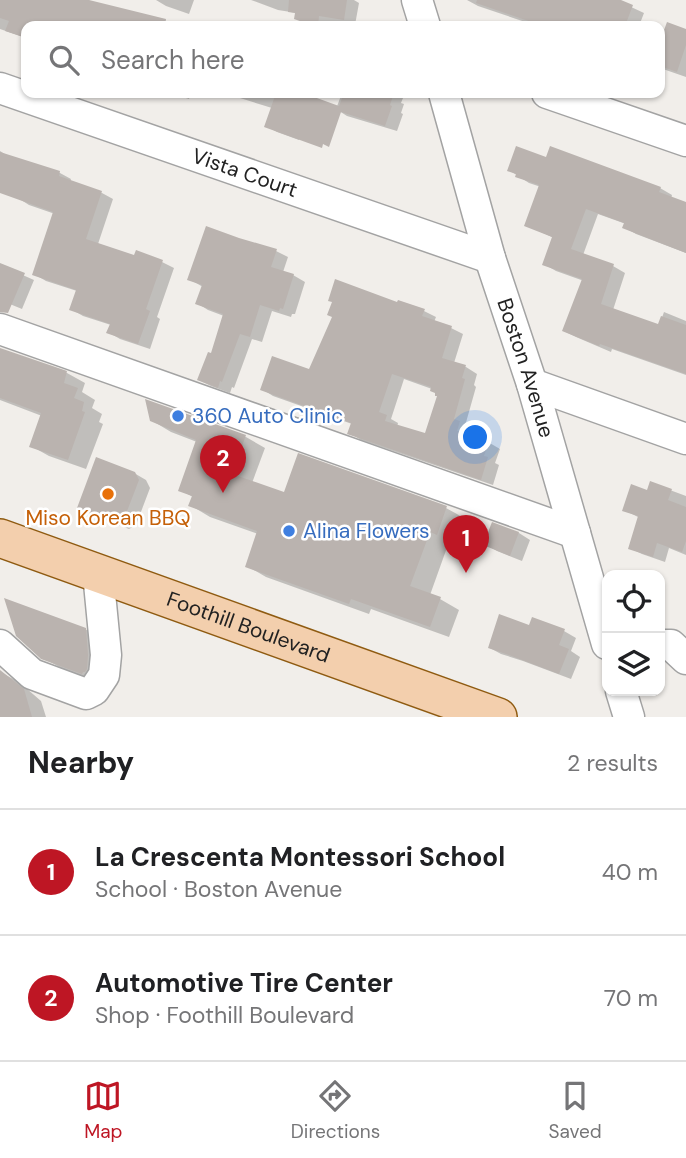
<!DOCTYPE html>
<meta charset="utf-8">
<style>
:root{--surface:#fff;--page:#f2f2f2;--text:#202124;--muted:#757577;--line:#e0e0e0;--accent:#be1624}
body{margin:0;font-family:"DM Sans",sans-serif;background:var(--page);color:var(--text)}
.controls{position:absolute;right:21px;bottom:21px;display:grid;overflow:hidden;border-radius:14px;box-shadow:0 2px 5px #0004}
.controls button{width:63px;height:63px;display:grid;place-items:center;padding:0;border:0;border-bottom:2px solid var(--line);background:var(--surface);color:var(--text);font:35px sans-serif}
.you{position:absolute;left:476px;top:438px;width:24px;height:24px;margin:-18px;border:5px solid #fff;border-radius:50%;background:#1a73e8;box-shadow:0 0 0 10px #1a73e833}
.badge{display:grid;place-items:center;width:46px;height:46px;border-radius:50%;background:var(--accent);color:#fff;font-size:23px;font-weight:700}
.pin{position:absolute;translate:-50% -58px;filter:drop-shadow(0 2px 4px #0008)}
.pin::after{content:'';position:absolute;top:37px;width:24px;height:21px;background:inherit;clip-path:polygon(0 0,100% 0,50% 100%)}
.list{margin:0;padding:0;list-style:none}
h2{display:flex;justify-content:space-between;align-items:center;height:91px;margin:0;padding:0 28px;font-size:30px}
h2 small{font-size:23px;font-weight:400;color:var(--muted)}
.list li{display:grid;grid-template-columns:46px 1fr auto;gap:21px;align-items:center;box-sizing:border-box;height:126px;padding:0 28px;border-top:2px solid var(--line)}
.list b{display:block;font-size:26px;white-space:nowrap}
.list p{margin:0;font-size:23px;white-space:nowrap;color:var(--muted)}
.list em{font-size:23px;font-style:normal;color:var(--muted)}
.icon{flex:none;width:38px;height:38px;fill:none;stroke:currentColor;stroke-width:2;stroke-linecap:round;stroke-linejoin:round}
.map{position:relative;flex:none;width:686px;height:717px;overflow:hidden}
.search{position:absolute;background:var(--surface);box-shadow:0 2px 5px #0004;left:21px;right:21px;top:21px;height:77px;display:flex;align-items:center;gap:18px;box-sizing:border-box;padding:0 24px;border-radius:14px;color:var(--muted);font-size:26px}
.sheet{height:343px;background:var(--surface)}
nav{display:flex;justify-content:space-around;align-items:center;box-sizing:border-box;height:98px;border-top:2px solid var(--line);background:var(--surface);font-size:19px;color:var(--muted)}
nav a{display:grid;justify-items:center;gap:4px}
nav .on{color:var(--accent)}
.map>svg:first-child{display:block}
</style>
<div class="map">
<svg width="686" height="717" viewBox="0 0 686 717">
<rect width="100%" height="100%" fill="#f1eeea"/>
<path fill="#0003" fill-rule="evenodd" d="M 0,0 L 87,0 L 157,23 L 156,26 L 26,26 L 26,38 L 0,29 Z
M 156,0 L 194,0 L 189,14 L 166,6 Z
M 251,0 L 354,0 L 359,3 L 355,25 L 331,22 L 330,26 L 311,26 L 296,18 L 297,13 L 278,10 Z
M 467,0 L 616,0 L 644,13 L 639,26 L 537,26 L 478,6 Z
M 686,31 L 686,77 L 660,68 L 660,43 Z
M 170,93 L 191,93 L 189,99 Z
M 224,93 L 315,93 L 299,140 L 277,132 L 266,126 L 272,108 Z
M 342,93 L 405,93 L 401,103 L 404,104 L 401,113 L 403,114 L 397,131 L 347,116 L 336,109 Z
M 0,151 L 11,158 L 60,173 L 71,179 L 70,182 L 102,193 L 113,199 L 98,244 L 135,257 L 162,262 L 174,268 L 157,317 L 160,319 L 150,349 L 120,339 L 108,332 L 111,325 L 83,316 L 71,309 L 77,291 L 46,281 L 34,274 L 55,214 L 29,205 L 18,198 L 0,179 Z
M 547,159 L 660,188 L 672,195 L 671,199 L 686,204 L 686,253 L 636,234 L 624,227 L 626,224 L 598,214 L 583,255 L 613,266 L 625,273 L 613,310 L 659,326 L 664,312 L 686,321 L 686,375 L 612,349 L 611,352 L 576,337 L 564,331 L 584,281 L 556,271 L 544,264 L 554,238 L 526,225 L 541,187 L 529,183 L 509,170 Z
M 276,251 L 288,257 L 283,272 L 293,275 L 305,282 L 295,314 L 292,314 L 291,317 L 272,311 L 262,342 L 252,339 L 234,388 L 232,387 L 230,393 L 211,386 L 199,380 L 212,355 L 224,316 L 208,310 L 197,303 L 203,287 L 189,279 Z
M 0,265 L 34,280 L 22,309 L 0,300 Z
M 398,305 L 424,311 L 436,317 L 434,322 L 451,328 L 463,334 L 454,363 L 466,367 L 477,374 L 474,385 L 476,387 L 465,426 L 471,429 L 469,436 L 488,442 L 500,449 L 495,463 L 499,465 L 493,485 L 361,440 L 350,433 L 352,424 L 273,396 L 262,389 L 310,372 ZM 404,379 L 432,389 L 438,396 L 427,436 L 397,427 L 398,423 L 391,419 Z
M 0,349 L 67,373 L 85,383 L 82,392 L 95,400 L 92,408 L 102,414 L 99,422 L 103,424 L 86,469 L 49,456 L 31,446 L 42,416 L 0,400 Z
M 148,402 L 246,437 L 265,448 L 252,483 L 285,494 L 446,508 L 466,519 L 456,544 L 449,542 L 430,595 L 440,599 L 459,610 L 449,637 L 371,609 L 369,614 L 266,577 L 247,566 L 258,534 L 210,517 L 190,505 L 193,497 L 180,490 L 197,442 L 171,432 L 151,420 Z
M 134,473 L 146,480 L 150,488 L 136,525 L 129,529 L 90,514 L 79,507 Z
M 651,483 L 686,496 L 686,555 L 669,548 L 665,562 L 642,554 L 630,548 L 640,518 L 624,510 L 648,492 Z
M 493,524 L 519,533 L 530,540 L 522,561 L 497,551 L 485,544 Z
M 530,627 L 564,631 L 576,638 L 571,651 L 580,657 L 571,679 L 523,661 L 501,654 L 490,648 Z
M 85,629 L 103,640 L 100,683 L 61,668 L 42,657 Z
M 0,672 L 19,682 L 41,701 L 46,717 L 0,717 Z"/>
<path fill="#bab3af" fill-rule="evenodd" d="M 0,0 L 89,0 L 166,19 L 165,26 L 26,26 L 26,38 L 5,31 L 9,21 L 0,18 Z
M 289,0 L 347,0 L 344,20 L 319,16 L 318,26 L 314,26 L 294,19 L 295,13 L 288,12 Z
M 477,0 L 621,0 L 633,5 L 625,26 L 543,26 L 476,3 Z
M 667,22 L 686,29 L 686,45 L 677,72 L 660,66 L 660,41 Z
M 276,93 L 303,93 L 339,106 L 344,93 L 394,93 L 390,105 L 392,106 L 385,126 L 341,112 L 329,147 L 323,144 L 322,148 L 264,127 Z
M 516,146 L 546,157 L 550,146 L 661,187 L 659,192 L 686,202 L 686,253 L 622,228 L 624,223 L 586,209 L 571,249 L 614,264 L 601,304 L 658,324 L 661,316 L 686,325 L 686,374 L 600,344 L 599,346 L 562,331 L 582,279 L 542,265 L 552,237 L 524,226 L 539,185 L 515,177 L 516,174 L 507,171 Z
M 0,152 L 60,171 L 59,176 L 102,191 L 86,239 L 134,255 L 136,250 L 163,260 L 146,309 L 150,311 L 138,344 L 106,333 L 110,324 L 69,310 L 76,290 L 32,275 L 53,212 L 0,193 Z
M 206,226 L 239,238 L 277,249 L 271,267 L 294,274 L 283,309 L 280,308 L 279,311 L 260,305 L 250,337 L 240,334 L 222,382 L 220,381 L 218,388 L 197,380 L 208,352 L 211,353 L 223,314 L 195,304 L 202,285 L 187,280 Z
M 0,263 L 25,273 L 8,313 L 0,312 Z
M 335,279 L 397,302 L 398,300 L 425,309 L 422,316 L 452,326 L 442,358 L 466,365 L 462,378 L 465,379 L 454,419 L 460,421 L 457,431 L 489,441 L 484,456 L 488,457 L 481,480 L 347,434 L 351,423 L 260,390 L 272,356 L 309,369 L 332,317 L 327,315 L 332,302 L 328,301 ZM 392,374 L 431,387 L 430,391 L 435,393 L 435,396 L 437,396 L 425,433 L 385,421 L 387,415 L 379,412 Z
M 0,348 L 67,371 L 64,383 L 78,388 L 74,398 L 84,402 L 82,411 L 85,412 L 68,460 L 29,447 L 41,413 L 0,398 Z
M 145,399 L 246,435 L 232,474 L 284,492 L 298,453 L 447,506 L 437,535 L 430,532 L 410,586 L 441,597 L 430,627 L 351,599 L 349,604 L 245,567 L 257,531 L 188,506 L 192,496 L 178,491 L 196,440 L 150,421 Z
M 96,457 L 135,472 L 139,480 L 124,519 L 116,523 L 77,508 Z
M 650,481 L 672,489 L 668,500 L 686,507 L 686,541 L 682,552 L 657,543 L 653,557 L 628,549 L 638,516 L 622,511 L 631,484 L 647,490 Z
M 492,522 L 519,532 L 510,556 L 483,545 Z
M 4,598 L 86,628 L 88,655 L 87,669 L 85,672 L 83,672 L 82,674 L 41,659 L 16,636 Z
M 499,614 L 529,625 L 532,617 L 565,629 L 559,645 L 569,649 L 559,674 L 509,655 L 488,648 Z
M 0,670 L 24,689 L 32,717 L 0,717 Z"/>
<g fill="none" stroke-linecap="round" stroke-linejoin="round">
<g stroke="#a3a3a3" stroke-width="33">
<g id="minor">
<path d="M 417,0 L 425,26"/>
<path id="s1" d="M 0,88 L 490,258"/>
<path id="s2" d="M 444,93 L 490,258 L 532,384 L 607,644"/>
<path d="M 547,93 L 686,141"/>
<path d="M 0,329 L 575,533"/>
<path d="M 532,384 L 686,439"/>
<path d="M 0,645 L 32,674 L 86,694 L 94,690 L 104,675 L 106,655 L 98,573"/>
<path d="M 660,645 L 671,645 L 686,659"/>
<path d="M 621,691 L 629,717"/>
</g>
</g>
<g stroke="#8f5b11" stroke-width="40">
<g id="major">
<path id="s3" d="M 0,538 L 498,717"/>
</g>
</g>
<use href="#minor" stroke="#fff" stroke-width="30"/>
<use href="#major" stroke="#f3cfad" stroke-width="37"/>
</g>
<g fill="#3f7fe0" stroke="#fff" stroke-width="2.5">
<circle cx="178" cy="416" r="7"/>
<circle cx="289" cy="531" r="7"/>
</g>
<circle fill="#e8710a" stroke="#fff" stroke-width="2.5" cx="108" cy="494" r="7"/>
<g text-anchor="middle" stroke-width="5" stroke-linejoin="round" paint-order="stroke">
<g font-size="21" fill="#222" stroke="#fff">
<text dy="7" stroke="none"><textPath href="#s1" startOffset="259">Vista Court</textPath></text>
<text dy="7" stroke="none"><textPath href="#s2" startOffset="287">Boston Avenue</textPath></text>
<text dy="7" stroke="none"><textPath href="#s3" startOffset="264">Foothill Boulevard</textPath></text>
</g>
<g font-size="21" fill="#366cbe" stroke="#fff" text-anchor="start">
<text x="192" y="423">360 Auto Clinic</text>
<text x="303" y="538">Alina Flowers</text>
</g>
<g font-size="21" fill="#c56008" stroke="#fff">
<text x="108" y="525">Miso Korean BBQ</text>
</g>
</g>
</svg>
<div class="controls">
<button><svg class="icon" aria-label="locate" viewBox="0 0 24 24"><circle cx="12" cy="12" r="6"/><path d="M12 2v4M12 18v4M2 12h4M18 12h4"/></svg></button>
<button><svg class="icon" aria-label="layers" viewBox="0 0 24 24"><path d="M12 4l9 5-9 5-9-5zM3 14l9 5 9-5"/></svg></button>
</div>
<div class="you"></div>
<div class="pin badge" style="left:466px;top:573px">1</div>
<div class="pin badge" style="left:223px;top:493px">2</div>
<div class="search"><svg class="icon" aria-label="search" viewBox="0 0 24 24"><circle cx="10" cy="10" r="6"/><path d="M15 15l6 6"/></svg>Search here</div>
</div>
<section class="sheet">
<h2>Nearby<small>2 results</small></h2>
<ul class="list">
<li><span class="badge">1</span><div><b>La Crescenta Montessori School</b><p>School · Boston Avenue</p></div><em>40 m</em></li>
<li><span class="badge">2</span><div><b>Automotive Tire Center</b><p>Shop · Foothill Boulevard</p></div><em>70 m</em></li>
</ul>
</section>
<nav>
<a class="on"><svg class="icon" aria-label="map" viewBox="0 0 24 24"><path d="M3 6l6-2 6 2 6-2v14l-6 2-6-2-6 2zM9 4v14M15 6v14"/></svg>Map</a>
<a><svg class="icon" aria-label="directions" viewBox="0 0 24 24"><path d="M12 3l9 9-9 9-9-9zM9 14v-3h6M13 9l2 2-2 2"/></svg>Directions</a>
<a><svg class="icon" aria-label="saved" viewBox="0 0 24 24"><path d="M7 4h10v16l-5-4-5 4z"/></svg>Saved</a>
</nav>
